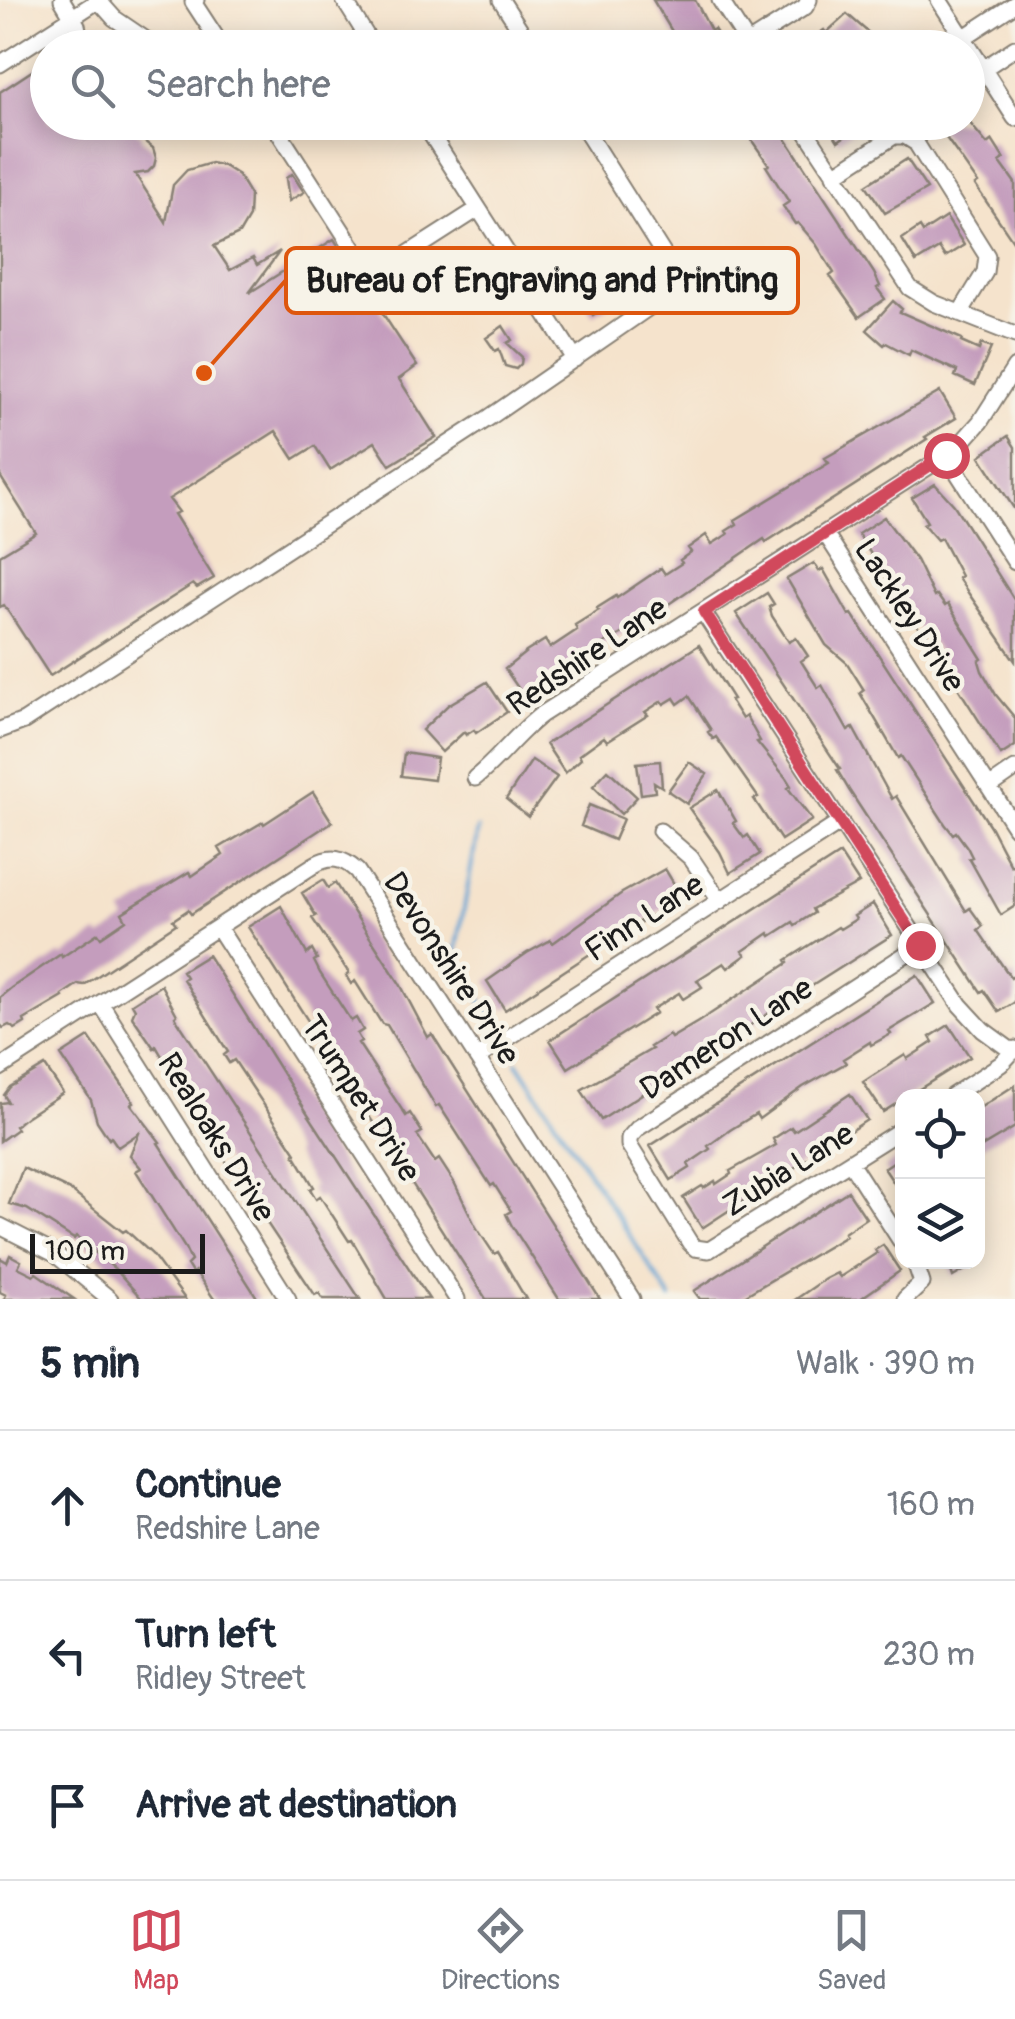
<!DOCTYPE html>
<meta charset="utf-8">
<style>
:root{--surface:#fff;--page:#f6f6f7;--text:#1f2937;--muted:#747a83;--line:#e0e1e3;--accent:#d1495b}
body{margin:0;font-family:Pangolin,sans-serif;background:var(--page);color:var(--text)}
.controls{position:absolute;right:30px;bottom:30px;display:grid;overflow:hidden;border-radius:20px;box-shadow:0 5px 25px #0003}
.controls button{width:90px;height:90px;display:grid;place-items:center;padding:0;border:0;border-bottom:2px solid var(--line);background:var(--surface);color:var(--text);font:50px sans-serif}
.scale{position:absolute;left:30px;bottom:25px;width:175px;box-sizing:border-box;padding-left:10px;border:5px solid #1c1c1c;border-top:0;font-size:28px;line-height:35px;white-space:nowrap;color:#1c1c1c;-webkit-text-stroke:8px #f7f3e8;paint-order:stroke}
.stop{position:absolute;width:30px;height:30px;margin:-22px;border:8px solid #d1495b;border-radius:50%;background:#fff}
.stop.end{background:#d1495b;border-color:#fff;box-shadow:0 2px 10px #0008}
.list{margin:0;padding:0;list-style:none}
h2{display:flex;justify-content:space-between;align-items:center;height:130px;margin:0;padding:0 40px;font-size:42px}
h2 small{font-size:32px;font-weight:400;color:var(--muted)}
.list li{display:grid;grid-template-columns:65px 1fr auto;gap:30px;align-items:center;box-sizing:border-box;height:150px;padding:0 40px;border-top:2px solid var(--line)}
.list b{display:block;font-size:38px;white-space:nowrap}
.list p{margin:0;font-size:32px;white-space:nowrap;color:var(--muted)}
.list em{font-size:32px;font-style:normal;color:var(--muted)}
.icon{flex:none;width:55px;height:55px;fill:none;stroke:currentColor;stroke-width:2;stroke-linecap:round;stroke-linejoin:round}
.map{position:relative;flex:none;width:1015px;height:1299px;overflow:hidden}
.search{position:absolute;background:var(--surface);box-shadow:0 5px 25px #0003;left:30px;right:30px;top:30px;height:110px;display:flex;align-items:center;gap:25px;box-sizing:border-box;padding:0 35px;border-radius:55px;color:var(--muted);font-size:38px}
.sheet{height:580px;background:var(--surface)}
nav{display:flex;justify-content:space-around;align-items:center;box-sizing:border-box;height:140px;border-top:2px solid var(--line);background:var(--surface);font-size:28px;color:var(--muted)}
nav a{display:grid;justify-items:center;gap:5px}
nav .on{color:var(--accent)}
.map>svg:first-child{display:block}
</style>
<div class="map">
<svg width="1015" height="1299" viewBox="0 0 1015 1299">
<rect width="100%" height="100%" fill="#f7f3e8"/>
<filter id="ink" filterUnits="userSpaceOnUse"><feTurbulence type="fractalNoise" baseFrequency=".01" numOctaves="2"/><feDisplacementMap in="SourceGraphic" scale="20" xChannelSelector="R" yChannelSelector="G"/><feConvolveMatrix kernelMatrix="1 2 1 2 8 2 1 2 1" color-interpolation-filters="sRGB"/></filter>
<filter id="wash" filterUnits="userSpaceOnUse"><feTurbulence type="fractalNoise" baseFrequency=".0048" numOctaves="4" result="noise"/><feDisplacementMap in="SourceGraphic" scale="40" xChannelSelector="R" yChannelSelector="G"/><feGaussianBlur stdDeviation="2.25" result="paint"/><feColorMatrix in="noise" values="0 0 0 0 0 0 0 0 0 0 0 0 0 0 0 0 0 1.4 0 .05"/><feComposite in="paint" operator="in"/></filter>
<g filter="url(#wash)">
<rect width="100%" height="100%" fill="#f5e3cc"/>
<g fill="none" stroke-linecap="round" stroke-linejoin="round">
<path stroke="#60a3d4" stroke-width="4" d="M 478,829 L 456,953 L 493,1023
M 517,1062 L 671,1299"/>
</g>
<g id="blocks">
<path fill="#c49dbd" d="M 653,0 L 695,0 L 711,31 L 714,29 L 726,48 L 682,48 Z
M 847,14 L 869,33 L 854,48 L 798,48 L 824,30 L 826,33 Z
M 41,65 L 48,74 L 48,122 L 123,122 L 143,136 L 140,138 L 153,148 L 156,158 L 154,166 L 148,172 L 135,174 L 166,222 L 173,185 L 187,170 L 211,163 L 224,166 L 238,175 L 250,195 L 249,217 L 239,234 L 214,246 L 230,270 L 253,258 L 257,265 L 280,251 L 249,293 L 334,239 L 417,366 L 399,379 L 436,437 L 390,465 L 375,442 L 330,470 L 315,446 L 294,459 L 276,431 L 169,499 L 179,512 L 174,514 L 214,578 L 197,588 L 193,584 L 50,676 L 4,605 L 0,607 L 0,555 L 36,533 L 0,476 L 0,92 Z
M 739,122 L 775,122 L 874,273 L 880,286 L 877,288 L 885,299 L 859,317 L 830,276 L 834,273 L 816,244 L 798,223 L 795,224 L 783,206 L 789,202 L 766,166 L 769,165 Z
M 826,122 L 852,122 L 856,129 L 838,141 Z
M 935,122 L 969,122 L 987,144 L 992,140 L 1004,159 L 1000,162 L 1015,183 L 1015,244 L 975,185 L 978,183 Z
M 907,159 L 927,189 L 885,213 L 866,185 Z
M 292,174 L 304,192 L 289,201 L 286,178 Z
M 946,217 L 964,245 L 945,257 L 939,248 L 916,262 L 902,239 L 920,227 L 923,232 Z
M 611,265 L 628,292 L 593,315 L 576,288 Z
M 893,301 L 902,309 L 900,312 L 962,339 L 961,342 L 979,350 L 981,344 L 991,348 L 975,385 L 955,376 L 957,371 L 911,350 L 909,355 L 886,343 L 884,345 L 867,330 Z
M 503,326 L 512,340 L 507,343 L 522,357 L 521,364 L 516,369 L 505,366 L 499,349 L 495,351 L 486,338 Z
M 940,392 L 956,418 L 925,437 L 927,439 L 766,542 L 764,539 L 635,627 L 598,646 L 599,649 L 553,676 L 555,679 L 532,696 L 529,691 L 523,695 L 505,669 L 526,652 L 545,640 L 550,648 L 577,630 L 575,625 L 599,610 L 597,608 L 616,596 L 617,598 L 661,568 L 665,574 L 682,563 L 680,560 L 691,552 L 688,548 L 706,535 L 712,544 L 728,534 L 726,531 L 737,524 L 735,520 L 829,463 L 825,458 Z
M 1008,436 L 1015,447 L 1015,510 L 980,456 Z
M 935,484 L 954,505 L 1015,601 L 1015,661 L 958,578 L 961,576 L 941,538 L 937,540 L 923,524 L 927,522 L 912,498 Z
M 884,517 L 916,560 L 934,597 L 937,595 L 945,606 L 948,604 L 982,659 L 979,661 L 982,671 L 996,695 L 1015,718 L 1015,746 L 1001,755 L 937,655 L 939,653 L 926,633 L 923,635 L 858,534 Z
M 814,563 L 819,571 L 823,569 L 849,615 L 852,614 L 990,826 L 1011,866 L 1015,864 L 1015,906 L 1001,915 L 969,858 L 972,857 L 967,847 L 956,832 L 953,834 L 945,824 L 901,756 L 898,758 L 860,693 L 864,690 L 847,663 L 826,645 L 787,579 Z
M 767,593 L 774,604 L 769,607 L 772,616 L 789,642 L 796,638 L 808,656 L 801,661 L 818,688 L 822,685 L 848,731 L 853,728 L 892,799 L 896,796 L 966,911 L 970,908 L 983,926 L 978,930 L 1011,978 L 1015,975 L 1015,1002 L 999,1012 L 984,990 L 981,992 L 849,790 L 837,770 L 840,769 L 736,613 Z
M 699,645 L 733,699 L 730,700 L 742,719 L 746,716 L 760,741 L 757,742 L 786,778 L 791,786 L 788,788 L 812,820 L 781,840 L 754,799 L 758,797 L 716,737 L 713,739 L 708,732 L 711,730 L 689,696 L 678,704 L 674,698 L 664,704 L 662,701 L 645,712 L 648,715 L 607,741 L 604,737 L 579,755 L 581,759 L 565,773 L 546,744 Z
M 487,682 L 507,712 L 476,733 L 474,730 L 466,735 L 464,732 L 442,752 L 422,730 L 448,705 Z
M 404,753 L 437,758 L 434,780 L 401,776 Z
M 532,760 L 557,777 L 528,817 L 506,799 Z
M 660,761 L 662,787 L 654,782 L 655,792 L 641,794 L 637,763 Z
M 689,762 L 707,774 L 687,804 L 668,791 Z
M 608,770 L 637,797 L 621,814 L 593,786 Z
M 718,790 L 736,821 L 733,823 L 744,838 L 748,835 L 760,854 L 730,873 L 720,852 L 689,808 Z
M 313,792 L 332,822 L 191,914 L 188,910 L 173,920 L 176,924 L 84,985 L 78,984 L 62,995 L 63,997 L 24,1020 L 25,1023 L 15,1029 L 9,1025 L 3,1028 L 0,1024 L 0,997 L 11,988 L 61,954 L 62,957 L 98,933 L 101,937 L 126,920 L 122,913 L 189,872 L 192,876 L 223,855 L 219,848 L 263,822 L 264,824 Z
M 589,805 L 623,819 L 614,840 L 581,826 Z
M 840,854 L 859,883 L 812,909 L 814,913 L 795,925 L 793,922 L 771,936 L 769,933 L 743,951 L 746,955 L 728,968 L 724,963 L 697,980 L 702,987 L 683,999 L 679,993 L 653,1009 L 656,1013 L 568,1068 L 550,1040 Z
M 665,869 L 682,897 L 641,923 L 640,921 L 505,1010 L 487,981 L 527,953 L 551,940 L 553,943 L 622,893 Z
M 323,880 L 328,888 L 335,883 L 400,984 L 428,1037 L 432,1034 L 600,1299 L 559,1299 L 512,1226 L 506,1214 L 511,1211 L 494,1184 L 491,1186 L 439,1105 L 436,1107 L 387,1025 L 382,1024 L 355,981 L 351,984 L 346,976 L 349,973 L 312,918 L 316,916 L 302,893 Z
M 873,904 L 892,935 L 601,1120 L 581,1090 L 652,1049 L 650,1047 L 669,1035 L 671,1038 L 698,1022 L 788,963 L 786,960 L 838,927 L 840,929 L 856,919 L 854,916 Z
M 281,906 L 307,954 L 312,950 L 317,959 L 314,961 L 320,973 L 351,1021 L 356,1018 L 363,1030 L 357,1034 L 361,1041 L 358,1043 L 406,1116 L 410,1113 L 422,1132 L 417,1135 L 435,1162 L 439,1159 L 454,1182 L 476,1227 L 494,1254 L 498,1252 L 526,1299 L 486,1299 L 248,927 Z
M 208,955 L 308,1114 L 429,1299 L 387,1299 L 352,1240 L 349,1241 L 320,1196 L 316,1199 L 310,1189 L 314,1187 L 294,1154 L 296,1153 L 234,1060 L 229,1063 L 224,1055 L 228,1052 L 183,979 L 186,977 L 182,971 Z
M 917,975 L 935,1003 L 889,1031 L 891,1034 L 871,1045 L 870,1042 L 843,1059 L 846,1063 L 803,1087 L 759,1119 L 756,1114 L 730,1130 L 708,1146 L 710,1149 L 688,1164 L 690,1168 L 671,1180 L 650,1146 Z
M 161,985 L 177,1015 L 175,1017 L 360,1299 L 323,1299 L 319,1293 L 315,1295 L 211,1139 L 156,1046 L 154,1048 L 132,1016 L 135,1009 L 132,1004 Z
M 949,1025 L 970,1057 L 883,1112 L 863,1082 L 905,1055 L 907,1059 L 933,1042 L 930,1037 Z
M 89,1037 L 134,1102 L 131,1104 L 160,1142 L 158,1143 L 258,1299 L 214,1299 L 195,1271 L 192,1273 L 187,1265 L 191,1261 L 185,1248 L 136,1171 L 141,1168 L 130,1155 L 139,1133 L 118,1147 L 111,1137 L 109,1139 L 97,1121 L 91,1100 L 61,1055 Z
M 45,1066 L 63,1093 L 26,1117 L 15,1126 L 17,1129 L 0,1141 L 0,1103 L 8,1102 L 4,1095 L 10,1087 Z
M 1015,1085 L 1015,1127 L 978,1149 L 978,1109 Z
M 850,1094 L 867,1120 L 702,1228 L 683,1198 L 702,1186 L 704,1188 L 715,1181 L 716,1184 L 731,1174 L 730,1171 L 776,1145 L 773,1139 L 791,1127 L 794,1131 Z
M 902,1156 L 902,1195 L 884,1168 Z
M 23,1168 L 70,1190 L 123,1232 L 126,1230 L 152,1254 L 185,1299 L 142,1299 L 115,1269 L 76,1236 L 74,1239 L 27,1209 L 9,1204 Z
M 848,1191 L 866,1218 L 844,1233 L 846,1236 L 739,1299 L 700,1299 L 694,1291 Z
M 883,1245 L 900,1271 L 860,1299 L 796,1299 L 825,1279 L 837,1273 L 840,1277 L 877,1253 L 875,1250 Z
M 10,1255 L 21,1261 L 18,1267 L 34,1275 L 36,1273 L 74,1299 L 4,1299 L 6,1295 L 0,1292 L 0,1258 L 7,1262 Z
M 948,1262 L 979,1262 L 953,1277 Z"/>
</g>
</g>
<g filter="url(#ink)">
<use href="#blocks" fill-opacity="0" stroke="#888074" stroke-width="2.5"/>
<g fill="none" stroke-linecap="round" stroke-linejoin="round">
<g stroke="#888074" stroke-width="19">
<path id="minor" d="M 62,0 L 77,25 L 82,48
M 98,0 L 114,18 L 158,48
M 196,0 L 193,2 L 223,48
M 344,0 L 374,48
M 501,0 L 532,48
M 720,0 L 751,48
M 939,0 L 1015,118
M 963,38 L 1015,4
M 748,43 L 805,7 L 809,0
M 0,64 L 99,0
M 983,69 L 1015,48
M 272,122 L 372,277 L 478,209
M 423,122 L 575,359
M 800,122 L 910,288 L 934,303 L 1015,335
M 834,175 L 894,136 L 905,136 L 916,143 L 987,256 L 985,272 L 960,313
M 946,455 L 1015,562
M 825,533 L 1015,827
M 703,612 L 960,1005 L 983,1030 L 1013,1052
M 0,730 L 24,721 L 490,417 L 658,301 L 668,286 L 669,263 L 580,122
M 475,778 C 499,759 516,734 541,715 L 956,449 L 980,422 L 1015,367
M 989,787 L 1015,769
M 660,831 L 691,858 L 720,901
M 218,927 L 457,1299
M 101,1004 L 288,1299
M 477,1058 L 841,822
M 0,1068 L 314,865 C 331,855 343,858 357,871 L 632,1299
M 952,1096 L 1001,1064 L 1015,1049
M 902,1129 L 709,1250 L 695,1248 L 690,1243 L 629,1145 L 629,1138 L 638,1128 L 920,945
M 850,1162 L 902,1243
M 0,1226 L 55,1254 L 110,1299
M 905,1299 L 922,1283 L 915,1262"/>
</g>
<use href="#minor" stroke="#fff" stroke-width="15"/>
</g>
</g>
<g fill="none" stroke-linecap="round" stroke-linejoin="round" filter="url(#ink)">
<path stroke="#d1495b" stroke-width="12" d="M 920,945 L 704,612 L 946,455"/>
</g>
<g text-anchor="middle" stroke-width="9" stroke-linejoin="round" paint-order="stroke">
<g font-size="32" fill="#1c1c1c" stroke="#f7f3e8">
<text transform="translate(910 615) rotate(57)" y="11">Lackley Drive</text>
<text transform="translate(587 656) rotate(-34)" y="11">Redshire Lane</text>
<text transform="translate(644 917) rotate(-33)" y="11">Finn Lane</text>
<text transform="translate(452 968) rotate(57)" y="11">Devonshire Drive</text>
<text transform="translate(726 1038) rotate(-33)" y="11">Dameron Lane</text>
<text transform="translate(361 1098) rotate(57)" y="11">Trumpet Drive</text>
<text transform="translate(217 1137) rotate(58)" y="11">Realoaks Drive</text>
<text transform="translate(788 1169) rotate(-32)" y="11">Zubia Lane</text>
</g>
</g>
<path fill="none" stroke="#de560d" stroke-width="4" d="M204 373L286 280"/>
<circle fill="#de560d" stroke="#f7f3e8" stroke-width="4" cx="204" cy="373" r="10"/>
<rect fill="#f7f3e8" stroke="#de560d" stroke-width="4" x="286" y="248" width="512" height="65" rx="10"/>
<g font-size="35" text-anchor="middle" font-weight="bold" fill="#1c1c1c">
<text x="542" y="292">Bureau of Engraving and Printing</text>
</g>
</svg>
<div class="controls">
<button><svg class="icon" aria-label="locate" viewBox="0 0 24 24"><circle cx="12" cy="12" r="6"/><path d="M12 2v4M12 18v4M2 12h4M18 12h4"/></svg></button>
<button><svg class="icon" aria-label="layers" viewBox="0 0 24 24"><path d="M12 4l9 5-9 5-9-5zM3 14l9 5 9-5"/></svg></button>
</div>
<div class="scale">100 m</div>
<div class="stop" style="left:946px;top:455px"></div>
<div class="stop end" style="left:920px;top:945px"></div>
<div class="search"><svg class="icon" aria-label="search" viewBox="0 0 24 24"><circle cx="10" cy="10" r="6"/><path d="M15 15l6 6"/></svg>Search here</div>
</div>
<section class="sheet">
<h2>5 min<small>Walk · 390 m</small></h2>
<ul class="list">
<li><svg class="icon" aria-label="ahead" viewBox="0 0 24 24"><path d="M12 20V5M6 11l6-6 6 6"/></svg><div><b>Continue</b><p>Redshire Lane</p></div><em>160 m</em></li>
<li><svg class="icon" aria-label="left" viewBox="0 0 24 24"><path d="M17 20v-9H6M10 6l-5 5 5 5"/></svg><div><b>Turn left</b><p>Ridley Street</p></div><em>230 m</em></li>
<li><svg class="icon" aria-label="arrive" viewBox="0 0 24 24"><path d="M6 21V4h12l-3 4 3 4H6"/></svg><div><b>Arrive at destination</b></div></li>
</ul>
</section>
<nav>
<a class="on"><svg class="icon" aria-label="map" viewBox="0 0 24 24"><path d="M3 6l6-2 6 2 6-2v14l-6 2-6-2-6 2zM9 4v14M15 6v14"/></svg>Map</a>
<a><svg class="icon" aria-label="directions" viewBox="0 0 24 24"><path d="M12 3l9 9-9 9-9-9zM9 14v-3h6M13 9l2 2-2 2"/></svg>Directions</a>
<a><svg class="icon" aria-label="saved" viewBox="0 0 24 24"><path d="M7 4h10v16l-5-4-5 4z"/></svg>Saved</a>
</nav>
